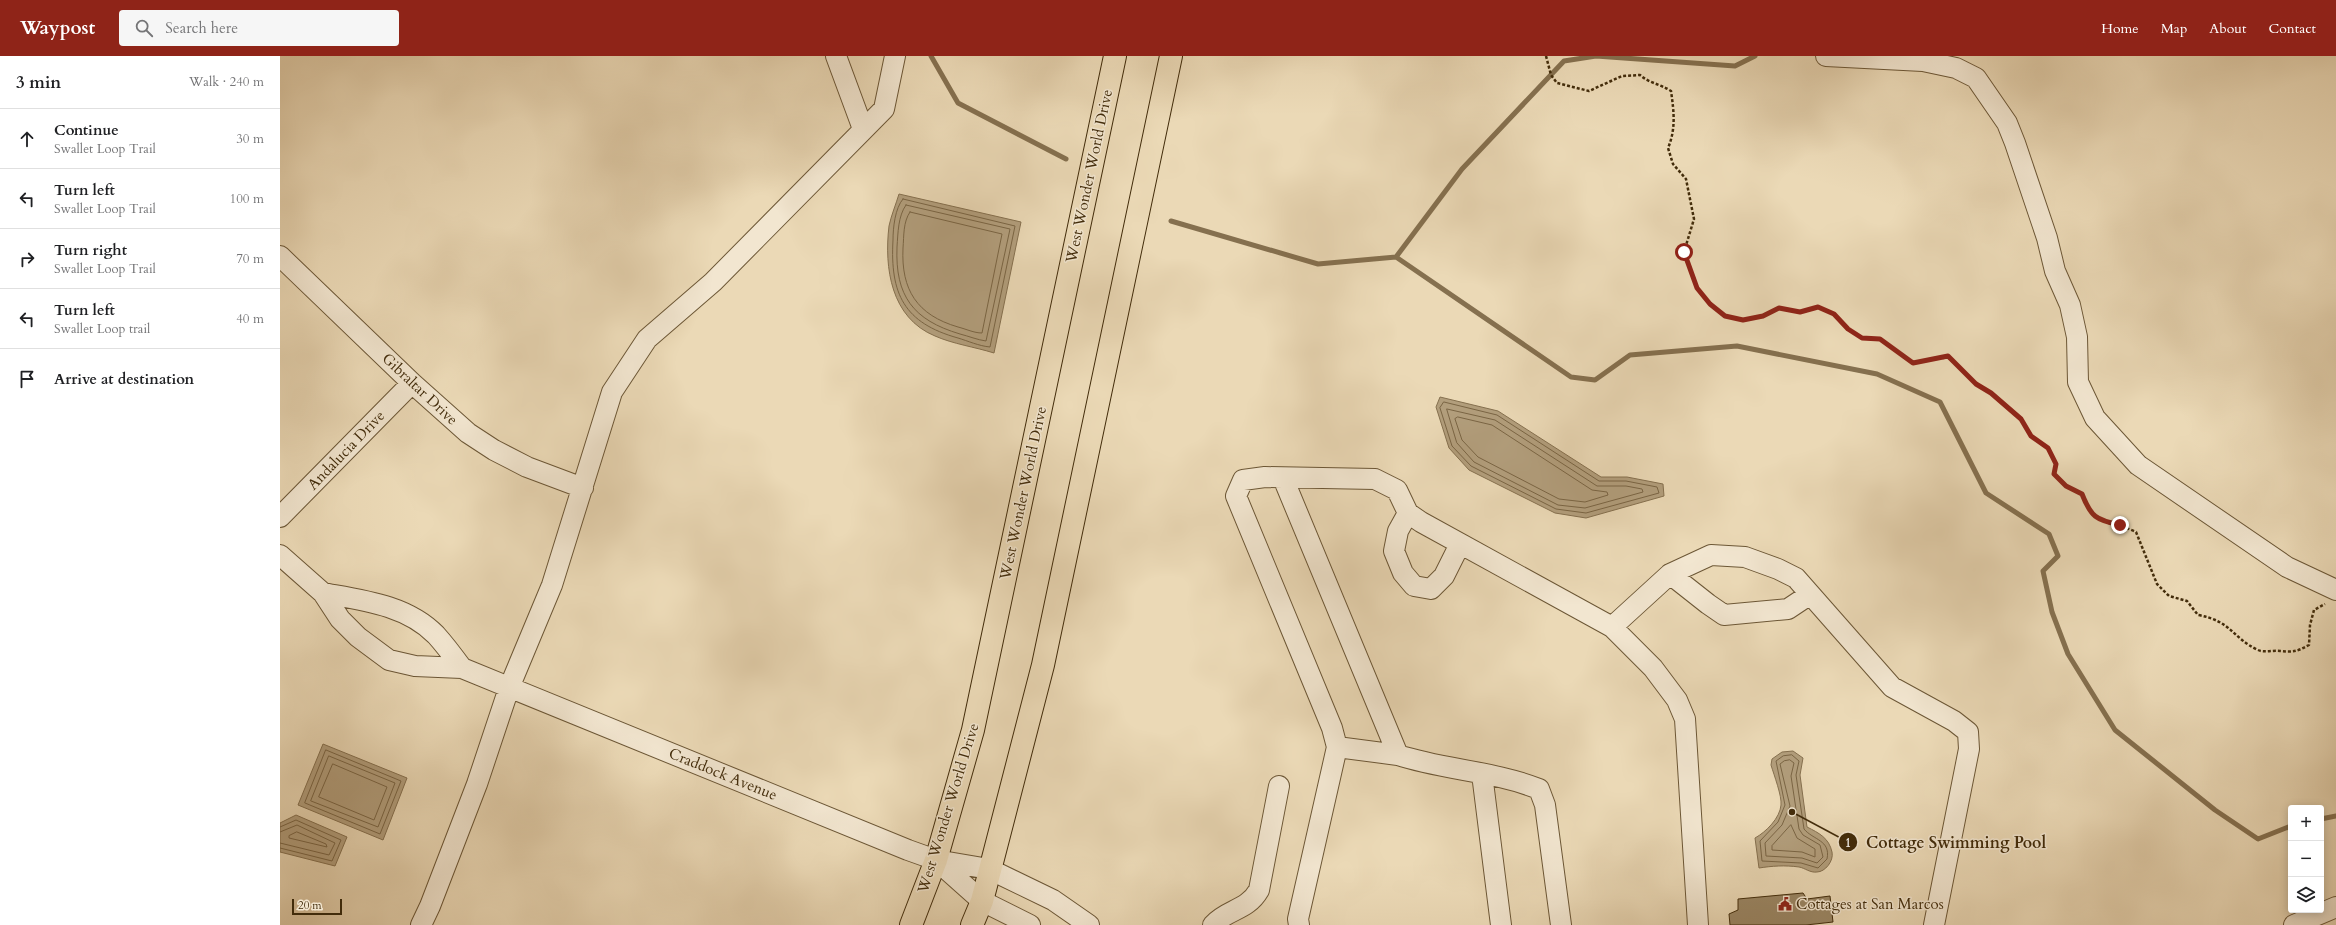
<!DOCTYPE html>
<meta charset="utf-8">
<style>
:root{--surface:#fff;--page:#f6f6f6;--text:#202124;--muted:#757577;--line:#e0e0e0;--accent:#8f2418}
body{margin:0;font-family:Cardo,serif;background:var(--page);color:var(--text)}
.controls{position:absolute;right:12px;bottom:12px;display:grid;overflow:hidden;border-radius:4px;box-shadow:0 2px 10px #0003}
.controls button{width:36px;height:36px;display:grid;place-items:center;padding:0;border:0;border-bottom:1px solid var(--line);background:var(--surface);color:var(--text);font:20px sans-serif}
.scale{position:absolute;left:12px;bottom:10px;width:50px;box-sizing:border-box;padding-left:4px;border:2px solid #422c0b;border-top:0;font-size:11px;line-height:14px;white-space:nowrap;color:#422c0b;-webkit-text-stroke:3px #f2e6d0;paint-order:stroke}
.stop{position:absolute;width:12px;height:12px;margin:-9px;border:3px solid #8f2418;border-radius:50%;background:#fff}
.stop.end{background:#8f2418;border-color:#fff;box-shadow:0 1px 4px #0008}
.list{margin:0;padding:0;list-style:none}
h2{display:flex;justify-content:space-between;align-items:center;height:52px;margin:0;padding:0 16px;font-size:17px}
h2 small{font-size:13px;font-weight:400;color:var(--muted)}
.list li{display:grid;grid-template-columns:26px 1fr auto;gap:12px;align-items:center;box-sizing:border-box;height:60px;padding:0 16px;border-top:1px solid var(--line)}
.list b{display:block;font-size:15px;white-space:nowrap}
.list p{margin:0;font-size:13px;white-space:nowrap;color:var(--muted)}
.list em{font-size:13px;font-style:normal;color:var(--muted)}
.icon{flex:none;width:22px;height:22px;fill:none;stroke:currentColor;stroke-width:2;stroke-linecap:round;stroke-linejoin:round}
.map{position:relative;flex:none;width:2056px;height:869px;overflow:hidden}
header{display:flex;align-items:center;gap:24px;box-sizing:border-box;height:56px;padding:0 20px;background:var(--accent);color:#fff}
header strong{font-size:19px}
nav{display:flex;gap:22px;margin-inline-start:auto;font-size:14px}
.search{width:280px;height:36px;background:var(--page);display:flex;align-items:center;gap:10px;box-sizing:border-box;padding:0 14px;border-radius:4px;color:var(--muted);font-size:15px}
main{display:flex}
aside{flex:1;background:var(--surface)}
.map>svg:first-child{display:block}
</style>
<header>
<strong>Waypost</strong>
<div class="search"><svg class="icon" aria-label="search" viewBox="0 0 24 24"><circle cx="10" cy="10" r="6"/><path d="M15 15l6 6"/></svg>Search here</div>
<nav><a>Home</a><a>Map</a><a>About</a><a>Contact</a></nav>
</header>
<main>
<aside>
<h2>3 min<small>Walk · 240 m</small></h2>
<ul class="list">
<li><svg class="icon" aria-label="ahead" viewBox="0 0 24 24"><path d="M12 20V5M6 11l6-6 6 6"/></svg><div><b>Continue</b><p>Swallet Loop Trail</p></div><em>30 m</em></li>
<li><svg class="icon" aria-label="left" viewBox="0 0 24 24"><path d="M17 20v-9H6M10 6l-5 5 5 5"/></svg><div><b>Turn left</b><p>Swallet Loop Trail</p></div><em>100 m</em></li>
<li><svg class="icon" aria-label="right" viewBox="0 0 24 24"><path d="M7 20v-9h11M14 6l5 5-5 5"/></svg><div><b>Turn right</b><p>Swallet Loop Trail</p></div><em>70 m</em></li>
<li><svg class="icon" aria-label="left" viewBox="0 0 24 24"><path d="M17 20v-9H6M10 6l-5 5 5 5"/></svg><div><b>Turn left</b><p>Swallet Loop trail</p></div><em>40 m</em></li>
<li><svg class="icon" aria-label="arrive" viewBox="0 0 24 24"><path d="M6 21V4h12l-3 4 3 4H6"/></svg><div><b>Arrive at destination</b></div></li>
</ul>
</aside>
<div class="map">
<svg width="2056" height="869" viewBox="0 0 2056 869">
<rect width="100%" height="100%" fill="#ebd9b6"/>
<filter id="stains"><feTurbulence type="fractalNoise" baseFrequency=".005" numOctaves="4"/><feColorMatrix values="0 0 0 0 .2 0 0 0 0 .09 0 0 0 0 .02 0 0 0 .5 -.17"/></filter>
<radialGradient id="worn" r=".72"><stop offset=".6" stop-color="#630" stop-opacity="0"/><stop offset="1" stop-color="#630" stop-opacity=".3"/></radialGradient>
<path fill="#b29e7c" stroke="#85704f" d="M 619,138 L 741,166 L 714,297 C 695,291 673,288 655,280 C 611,262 604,212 609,170 C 611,160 616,148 619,138 Z
M 1160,341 L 1218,355 L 1321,421 L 1347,421 L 1383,428 L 1384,440 L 1306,462 L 1275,457 L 1189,414 L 1169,392 L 1156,351 Z
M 43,688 L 127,722 L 103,784 L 18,749 Z
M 1513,695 L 1523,702 L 1520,719 L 1527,771 C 1539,777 1549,782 1552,796 C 1554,805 1545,816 1537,816 C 1530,817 1525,812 1519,811 C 1505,809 1492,810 1479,812 L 1475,782 C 1486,776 1500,762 1501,749 C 1502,740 1494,719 1491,709 L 1492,703 L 1502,696 Z
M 16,759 L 67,781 L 55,810 L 0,796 L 0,767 Z"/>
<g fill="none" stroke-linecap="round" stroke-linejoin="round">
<path stroke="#7a6544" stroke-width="1" d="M 623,143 L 735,170 L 710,291 C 699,290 688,285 678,282 C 624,267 610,238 613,184 C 613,172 615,152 623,143 Z
M 626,149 L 730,173 L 706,285 C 698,284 688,280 680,278 C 633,264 615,240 617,191 C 618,177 618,160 626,149 Z
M 630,156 L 722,178 L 702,277 C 694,277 686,273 678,271 C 637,259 621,234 623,192 C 624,180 623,166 630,156 Z
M 1164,346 L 1217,359 L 1319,425 L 1346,425 L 1377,431 L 1379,437 L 1306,457 L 1276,453 L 1191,410 L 1172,390 L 1160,352 Z
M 1167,353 L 1215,364 L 1317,430 L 1346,430 L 1362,433 L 1363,436 L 1305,452 L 1278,449 L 1194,406 L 1177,387 Z
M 1178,361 L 1212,369 L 1312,434 L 1327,436 L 1328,439 L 1305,446 L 1279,443 L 1198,401 L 1182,384 L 1175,363 Z
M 46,694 L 121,725 L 100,778 L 25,747 Z
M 1512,699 L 1519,705 L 1516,719 L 1524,773 C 1533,784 1551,784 1547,803 L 1538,812 L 1521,807 L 1482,805 L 1480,785 L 1498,766 L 1505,749 L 1496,705 L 1503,700 Z
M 49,700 L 115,727 L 98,771 L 31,745 Z
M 1510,704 L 1514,707 L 1511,720 L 1519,773 L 1523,779 L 1540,789 L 1543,801 L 1537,807 L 1522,802 L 1486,800 L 1485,787 L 1502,769 L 1510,750 L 1500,708 L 1504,705 Z
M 53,708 L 107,731 L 94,764 L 39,741 Z
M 1511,769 L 1517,782 L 1535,793 L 1535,801 L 1522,796 L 1492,794 L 1492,790 Z
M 0,771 L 16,764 L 61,784 L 52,805 L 0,792
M 0,776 L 17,769 L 55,787 L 49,799 L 0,787
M 17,776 L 46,788 L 47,791 L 9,782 L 9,780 Z"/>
<path stroke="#85704f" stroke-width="5" d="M 651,0 L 678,47 L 786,103
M 891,165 L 1038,208 L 1116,201 L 1291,321 L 1315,324 L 1350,299 L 1457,290 L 1597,318 L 1660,346 L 1706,437 L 1769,478 L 1778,500 L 1763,515 L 1772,556 L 1788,598 L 1835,674 L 1935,754 L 1978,783 L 2011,770
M 1116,201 L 1182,113 L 1284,5 L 1316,0 L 1455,10 L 1475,0
M 2041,763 L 2056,760"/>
</g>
<path fill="#9a8664" stroke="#422c0b" d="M 1523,837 L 1527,843 L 1550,840 L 1553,866 L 1526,869 L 1450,869 L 1449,858 L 1458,854 L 1458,843 Z"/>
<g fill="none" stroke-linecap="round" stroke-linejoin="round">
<g stroke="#6c5736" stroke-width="22">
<path id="minor" d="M 556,0 L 583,73
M 1546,0 L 1643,5 L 1676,12 L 1696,22 L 1727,67 L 1735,87 L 1767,182 L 1775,215 L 1790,249 L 1797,281 L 1798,326 L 1815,362 L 1858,409 L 2007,511 L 2056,534
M 0,200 L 132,327 L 188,377 L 214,394 L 247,411 L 303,432
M 1003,422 L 1118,699 C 1164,714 1214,715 1259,733 L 1265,749 L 1281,869
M 1128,457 L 1118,475 L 1114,495 L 1123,517 L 1134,530 L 1151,533 L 1164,520 L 1180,488
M 0,461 L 132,327
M 0,499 L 43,537 L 60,563 L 78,581 L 109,604 L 135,610 L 182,612 L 628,794 L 656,804 L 709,813 L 773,844 L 809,869
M 1390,518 L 1428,548 L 1444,559 L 1508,553 L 1529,539
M 43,537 C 82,544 127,549 156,579 C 165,589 174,601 182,612
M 1332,571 L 1390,518 L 1431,499 L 1465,501 L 1498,513 L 1516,522 L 1612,631 L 1674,665 L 1688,676 L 1689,693 L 1654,869
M 1057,691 L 1118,699
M 1202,718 L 1221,869
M 656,804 L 702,845 L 750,869
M 141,869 L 150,850 L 197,728 L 229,632 L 272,529 L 332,336 L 367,283 L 433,226 L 604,53 L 615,0
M 933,869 C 947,853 967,855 979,834 L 999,730
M 1019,869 L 1018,863 L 1057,691 L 1052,672 L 956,440 L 963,424 L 985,421 L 1095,423 L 1117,434 L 1128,457 L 1141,466 L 1332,571 L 1373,612 L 1397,644 L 1405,663 L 1418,869
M 2014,869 L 2056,851"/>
</g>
<g stroke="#422c0b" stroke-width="24">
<path id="major" d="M 631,869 L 656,804 L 693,674 L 835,0
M 692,869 L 702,845 L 763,609 L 891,0"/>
</g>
<path stroke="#422c0b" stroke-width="2.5" stroke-dasharray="3 2" stroke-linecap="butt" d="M 1266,0 L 1271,19 L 1277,27 L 1309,35 L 1342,20 L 1360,19 C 1369,27 1380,28 1391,35 C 1394,56 1396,73 1388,92 L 1393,108 L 1406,123 L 1414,163 L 1404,196 L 1417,232 L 1430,248 L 1445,260 L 1463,264 L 1483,260 L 1499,252 L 1520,256 L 1538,251 L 1554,258 L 1568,273 L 1582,282 L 1600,283 L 1633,307 L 1668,301 L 1696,328 L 1711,337 L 1741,363 L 1751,380 L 1768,392 L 1776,408 L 1774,418 L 1786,430 L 1802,438 C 1816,473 1826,462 1856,476 L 1877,528 L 1889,540 L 1907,545 L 1918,559 C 1952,565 1952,582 1978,594 C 1984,597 1993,594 2000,595 C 2014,596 2016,596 2029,589 L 2030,569 L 2034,554 L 2045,548"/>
<use href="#minor" stroke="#f2e6d0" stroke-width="20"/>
<use href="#major" stroke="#ebd9b6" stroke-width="22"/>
</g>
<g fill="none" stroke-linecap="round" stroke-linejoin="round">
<path stroke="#8f2418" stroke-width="5" d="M 1404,196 L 1417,232 L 1430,248 L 1445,260 L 1463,264 L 1483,260 L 1499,252 L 1520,256 L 1538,251 L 1554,258 L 1568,273 L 1582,282 L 1600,283 L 1633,307 L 1668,300 L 1696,328 L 1711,337 L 1741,363 L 1751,380 L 1768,392 L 1776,408 L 1774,418 L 1786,430 L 1802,438 C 1811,461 1816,464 1840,469"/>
</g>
<defs>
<g id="civic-bare" transform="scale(1.08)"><path d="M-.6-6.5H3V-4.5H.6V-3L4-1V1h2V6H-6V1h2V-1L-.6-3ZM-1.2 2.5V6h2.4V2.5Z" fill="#8f2418" stroke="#f2e6d0" stroke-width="2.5" paint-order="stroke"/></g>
</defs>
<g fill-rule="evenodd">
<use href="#civic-bare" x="1505" y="848"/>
</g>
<g text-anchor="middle" stroke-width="3" stroke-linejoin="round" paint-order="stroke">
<g font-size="15" fill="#422c0b" stroke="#f2e6d0">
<text transform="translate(809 120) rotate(-78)" y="5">West Wonder World Drive</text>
<text transform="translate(140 333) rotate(43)" y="5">Gibraltar Drive</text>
<text transform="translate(66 394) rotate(-46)" y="5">Andalucia Drive</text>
<text transform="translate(743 437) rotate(-78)" y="5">West Wonder World Drive</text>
<text transform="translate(443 718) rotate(22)" y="5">Craddock Avenue</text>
<text transform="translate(668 752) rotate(-73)" y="5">West Wonder World Drive</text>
</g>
<g font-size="15" fill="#422c0b" stroke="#f2e6d0" text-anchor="start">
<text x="1516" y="853">Cottages at San Marcos</text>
</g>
</g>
<path fill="none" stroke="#422c0b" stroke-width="1.5" d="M1512 756L1568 786"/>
<g fill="#422c0b" stroke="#f2e6d0" stroke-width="1.5">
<circle cx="1512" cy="756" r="4"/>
<circle cx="1568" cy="786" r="10"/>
</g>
<g font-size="12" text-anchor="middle" font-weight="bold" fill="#fff">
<text x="1568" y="791">1</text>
</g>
<g font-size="16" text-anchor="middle" font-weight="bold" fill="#422c0b" stroke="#f2e6d0" stroke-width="3" stroke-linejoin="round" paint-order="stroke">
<text x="1676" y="792">Cottage Swimming Pool</text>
</g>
<rect width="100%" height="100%" filter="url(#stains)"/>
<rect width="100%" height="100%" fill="url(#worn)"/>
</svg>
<div class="controls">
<button>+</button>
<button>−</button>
<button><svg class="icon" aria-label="layers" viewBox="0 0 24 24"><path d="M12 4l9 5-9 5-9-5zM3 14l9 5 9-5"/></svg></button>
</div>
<div class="scale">20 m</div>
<div class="stop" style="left:1404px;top:196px"></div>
<div class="stop end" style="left:1840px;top:469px"></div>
</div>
</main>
